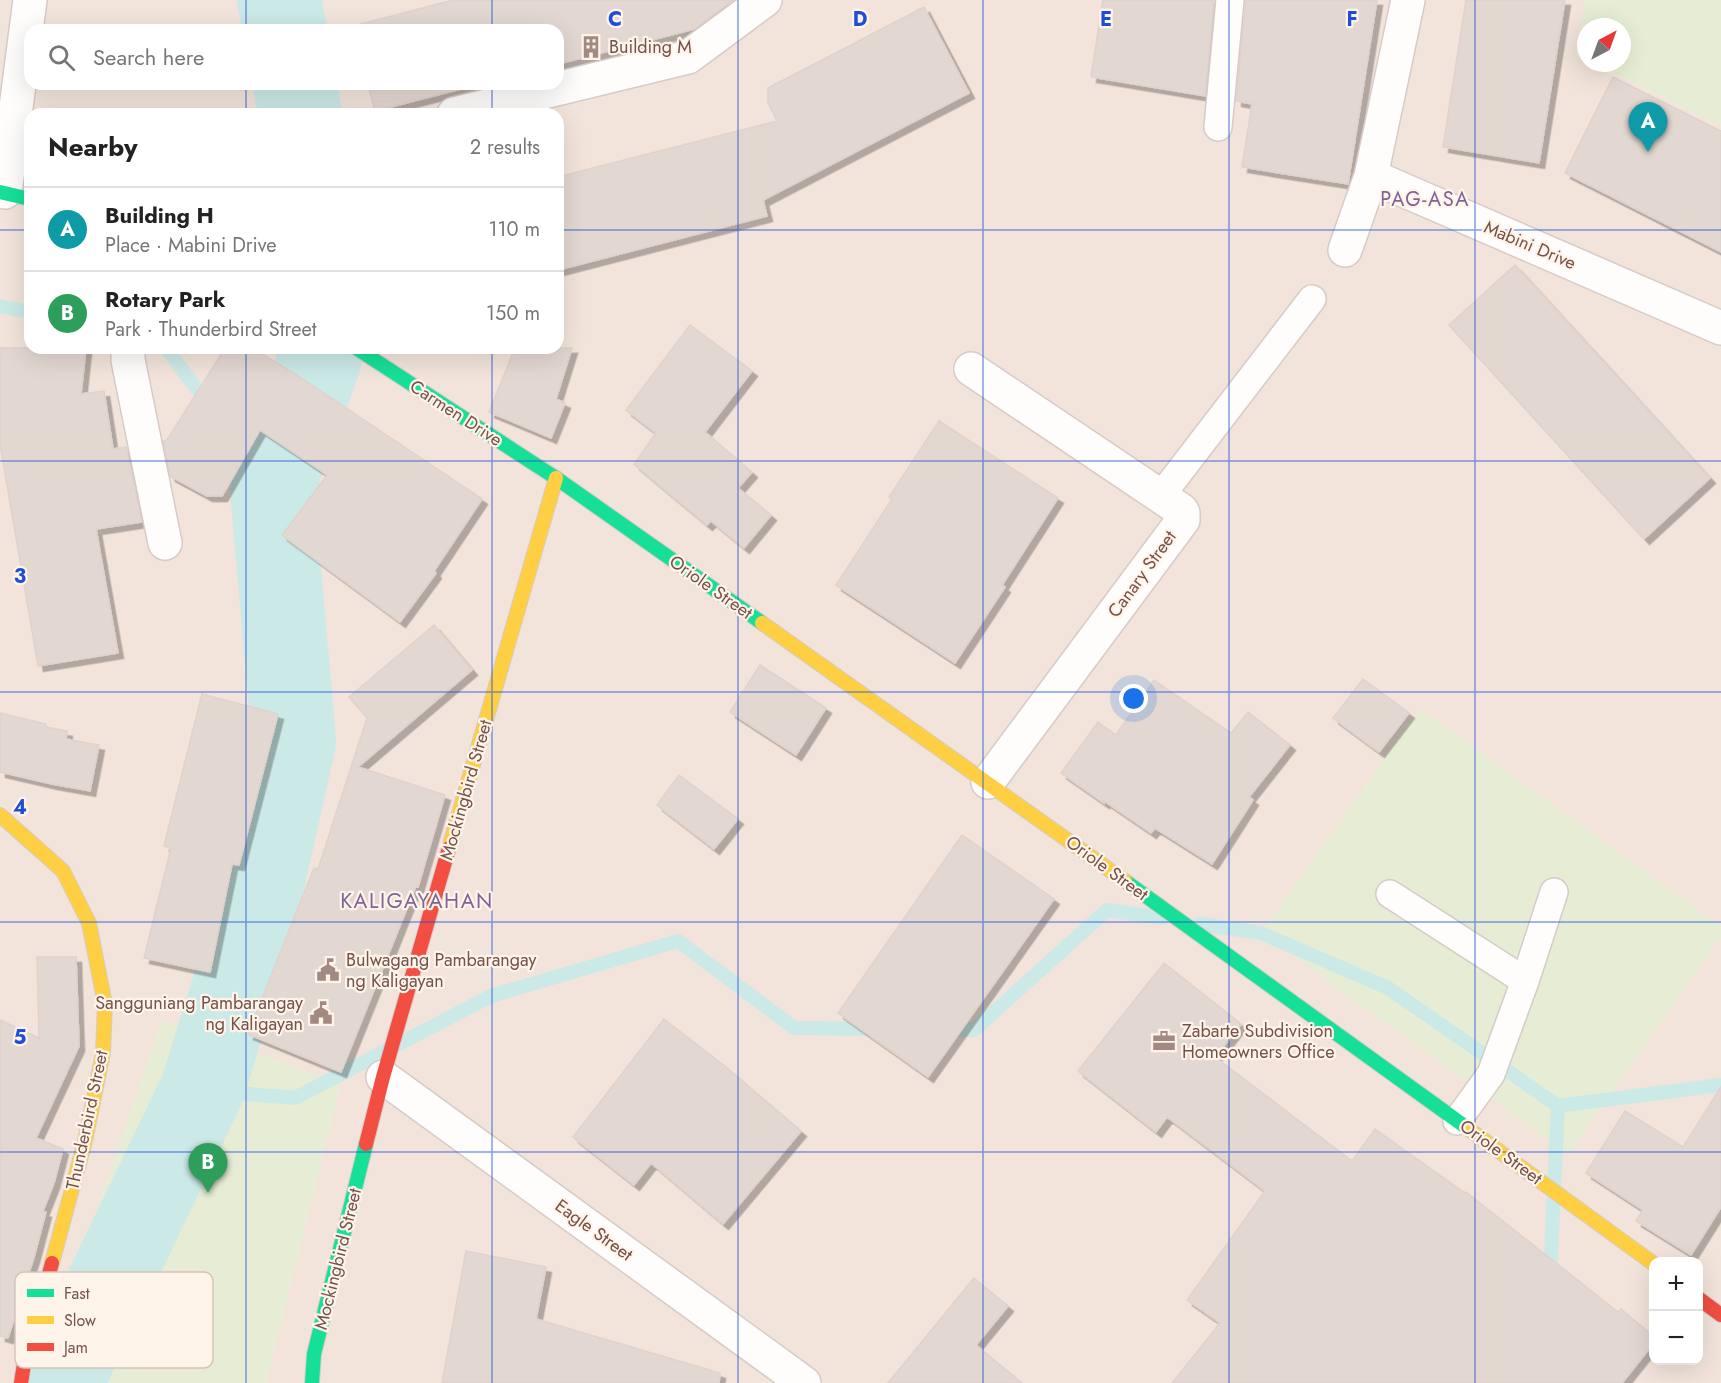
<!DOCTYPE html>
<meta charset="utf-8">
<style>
:root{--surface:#fff;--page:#f2f2f2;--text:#222;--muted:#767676;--line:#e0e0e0;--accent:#a28981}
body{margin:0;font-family:Jost,sans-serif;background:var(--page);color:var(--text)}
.controls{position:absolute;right:18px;bottom:18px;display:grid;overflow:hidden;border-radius:12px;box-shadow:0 6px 24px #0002}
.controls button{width:54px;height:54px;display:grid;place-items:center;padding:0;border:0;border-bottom:2px solid var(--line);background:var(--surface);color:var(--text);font:30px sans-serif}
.compass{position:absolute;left:1577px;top:18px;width:54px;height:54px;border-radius:50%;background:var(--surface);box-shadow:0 6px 24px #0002;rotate:41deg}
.you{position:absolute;left:1134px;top:699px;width:21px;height:21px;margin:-15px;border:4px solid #fff;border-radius:50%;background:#1a73e8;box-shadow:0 0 0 9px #1a73e833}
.badge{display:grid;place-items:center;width:39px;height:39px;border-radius:50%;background:var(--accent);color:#fff;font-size:20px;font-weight:700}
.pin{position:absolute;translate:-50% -50px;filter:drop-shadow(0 2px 3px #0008)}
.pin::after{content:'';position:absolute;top:32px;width:21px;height:18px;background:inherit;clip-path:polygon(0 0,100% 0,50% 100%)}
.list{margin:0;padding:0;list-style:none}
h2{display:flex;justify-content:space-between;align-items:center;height:78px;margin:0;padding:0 24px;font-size:26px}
h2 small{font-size:20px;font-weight:400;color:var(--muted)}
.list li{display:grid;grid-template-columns:39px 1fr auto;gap:18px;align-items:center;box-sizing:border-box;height:84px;padding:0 24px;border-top:2px solid var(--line)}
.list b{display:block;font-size:22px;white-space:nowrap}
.list p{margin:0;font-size:20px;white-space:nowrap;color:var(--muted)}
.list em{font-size:20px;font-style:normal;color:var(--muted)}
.icon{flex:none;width:33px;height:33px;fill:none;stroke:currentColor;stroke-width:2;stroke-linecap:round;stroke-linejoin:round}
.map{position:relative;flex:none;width:1721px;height:1383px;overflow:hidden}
.search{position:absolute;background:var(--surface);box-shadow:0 6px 24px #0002;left:24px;top:24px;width:540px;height:66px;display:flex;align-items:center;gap:15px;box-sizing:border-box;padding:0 21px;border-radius:18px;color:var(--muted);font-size:22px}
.panel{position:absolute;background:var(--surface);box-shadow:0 6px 24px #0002;left:24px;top:108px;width:540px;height:246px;border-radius:18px}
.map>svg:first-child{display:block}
</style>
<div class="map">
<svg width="1721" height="1383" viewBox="0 0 1721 1383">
<defs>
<filter id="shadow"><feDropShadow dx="5.5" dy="5.5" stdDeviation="0" flood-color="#0004"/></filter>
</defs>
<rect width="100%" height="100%" fill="#f7f0ea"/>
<path fill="#f2e4da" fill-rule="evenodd" d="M 0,0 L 1585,0 L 1577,55 L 1586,59 L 1586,63 L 1593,63 L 1721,127 L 1721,1383 L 0,1383 ZM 30,30 L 558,30 L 558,84 L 30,84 ZM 30,114 L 558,114 L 558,348 L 30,348 ZM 1654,1262 L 1698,1262 L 1698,1360 L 1654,1360 Z"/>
<path fill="#e6edd4" d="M 1585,0 L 1721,0 L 1721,127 L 1593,63 L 1622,63 L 1622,27 L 1586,27 L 1586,59 L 1577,55 Z
M 1420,709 L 1721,926 L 1721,937 L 1568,1154 L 1261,933 Z
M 162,1020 L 341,1083 L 266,1383 L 51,1383 L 64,1304 Z"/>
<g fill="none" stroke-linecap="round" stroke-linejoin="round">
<path stroke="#cbe9e7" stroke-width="14" d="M 0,306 L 30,312
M 166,348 L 208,404
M 236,441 L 272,489
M 1200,924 L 1261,933 L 1388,988 L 1558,1106 L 1721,1085
M 945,1030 L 974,1030 L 1107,910 L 1163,918
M 202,1090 L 295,1098 L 491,996 L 678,941 L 794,1028 L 878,1029
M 1550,1276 L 1558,1106"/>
<path stroke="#cbe9e7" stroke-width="84" d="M 279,0 L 285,30
M 295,84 L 300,114
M 61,1383 L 202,1090 L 253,925 L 294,741 L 272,489 L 319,362 L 321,348"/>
</g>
<path fill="#e3d7d1" stroke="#e0d2cc" stroke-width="1.5" filter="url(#shadow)" d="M 453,0 L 733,0 L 694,29 L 558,64 L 558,30 L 354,30 L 353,26 Z
M 1103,0 L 1214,0 L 1205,96 L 1091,77 Z
M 1246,0 L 1377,0 L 1348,184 L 1242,167 L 1252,104 L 1236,101 Z
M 1466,0 L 1565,0 L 1539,163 L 1443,147 Z
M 924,7 L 969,93 L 763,200 L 767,216 L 558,270 L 558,188 L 562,176 L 777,121 L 768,103 L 768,88 Z
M 1613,77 L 1721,131 L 1721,252 L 1565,173 Z
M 368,84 L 480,84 L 375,111 Z
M 1515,265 L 1710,478 L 1644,539 L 1449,325 Z
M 690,325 L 752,371 L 705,432 L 752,472 L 738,488 L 771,515 L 744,548 L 711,521 L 707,525 L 634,464 L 656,433 L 626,410 Z
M 0,348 L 86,348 L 81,394 L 104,391 L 113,449 L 126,447 L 142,522 L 96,529 L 118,653 L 38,666 L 0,444 Z
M 225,348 L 252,348 L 292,372 L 482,499 L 434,571 L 436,573 L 400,622 L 282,535 L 327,475 L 260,430 L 222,496 L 207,496 L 170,476 L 163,441 L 167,440 Z
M 515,348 L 572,348 L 556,399 L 565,403 L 551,438 L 489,412 Z
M 939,421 L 1058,498 L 1002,585 L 1005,587 L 955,663 L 836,585 L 892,499 L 889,497 Z
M 434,625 L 472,670 L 358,767 L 445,795 L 418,887 L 416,886 L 341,1072 L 248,1034 L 314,868 L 318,869 L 367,718 L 349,697 Z
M 760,665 L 826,708 L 796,755 L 730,712 Z
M 1363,679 L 1409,713 L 1379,752 L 1333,718 Z
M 1154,680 L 1231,733 L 1248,712 L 1290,745 L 1249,797 L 1253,800 L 1212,864 L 1155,828 L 1151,833 L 1104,801 L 1104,803 L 1061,773 L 1098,722 L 1116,735 Z
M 202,694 L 278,714 L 239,865 L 232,864 L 210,972 L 144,958 L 171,848 L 164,846 Z
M 0,713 L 46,724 L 46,727 L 67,731 L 66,739 L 99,745 L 90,791 L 52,784 L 0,772 Z
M 679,775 L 738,819 L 714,849 L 657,805 Z
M 962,835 L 1054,899 L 928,1077 L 838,1013 Z
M 37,957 L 76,957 L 79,1046 L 36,1138 L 63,1149 L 54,1183 L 43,1211 L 46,1212 L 34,1257 L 8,1338 L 0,1336 L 0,1020 L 39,1038 Z
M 1164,963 L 1241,1024 L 1215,1057 L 1352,1161 L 1375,1129 L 1465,1193 L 1466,1192 L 1618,1312 L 1621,1309 L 1653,1336 L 1653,1344 L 1622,1383 L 1172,1383 L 1220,1323 L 1187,1300 L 1265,1191 L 1167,1117 L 1156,1132 L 1078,1071 Z
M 664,1019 L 726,1067 L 801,1131 L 723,1224 L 651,1163 L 634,1185 L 573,1137 Z
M 1721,1087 L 1721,1207 L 1691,1255 L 1636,1221 L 1643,1210 L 1586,1173 L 1625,1111 L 1683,1147 Z
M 466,1251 L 546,1267 L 536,1319 L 720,1373 L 719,1383 L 442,1383 Z
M 974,1278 L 1008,1306 L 976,1345 L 1022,1383 L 888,1383 Z"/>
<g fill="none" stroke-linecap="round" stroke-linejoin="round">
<g stroke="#d6cbc6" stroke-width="30">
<path id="lane" d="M 1218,127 L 1230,0
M 1160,497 L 1312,299
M 1390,894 L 1525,981
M 1457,1121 L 1491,1074 L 1525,981 L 1554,892"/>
</g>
<g stroke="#d6cbc6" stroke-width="36">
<path id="street" d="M 454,114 L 688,57 L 765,0
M 1371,176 L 1721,328
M 5,192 L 30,0
M 1345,250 L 1371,176 L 1408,0
M 128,348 L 128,360 L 165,543
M 971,369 L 1181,510 L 1183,513 L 1183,520 L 988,782
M 383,1077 L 804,1383"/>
</g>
<g stroke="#d6cbc6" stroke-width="16">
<path id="fast" d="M 0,192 L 30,199
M 356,348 L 556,478 L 762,623
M 1125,881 L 1470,1130
M 312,1383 L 314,1354 L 366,1144"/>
</g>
<g stroke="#d6cbc6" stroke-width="16">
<path id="slow" d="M 762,623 L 1125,881
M 0,815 L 63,871 L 89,923 L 105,1004 L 103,1053 L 85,1141 L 52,1263
M 449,848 L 556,478
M 1470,1130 L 1654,1264"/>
</g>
<g stroke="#d6cbc6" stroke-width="16">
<path id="jam" d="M 366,1144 L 383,1077 L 449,848
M 1698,1298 L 1721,1315
M 21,1383 L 24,1364 L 52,1263"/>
</g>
<use href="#lane" stroke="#fefdfc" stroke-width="27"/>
<use href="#street" stroke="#fefdfc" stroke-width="33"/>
<use href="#fast" stroke="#16e098" stroke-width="14"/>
<use href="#slow" stroke="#ffcf43" stroke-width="14"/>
<use href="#jam" stroke="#f24e42" stroke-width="14"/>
</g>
<path fill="none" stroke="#1d4ed8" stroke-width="1.5" stroke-opacity="0.55" d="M 246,0 L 246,30M 492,0 L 492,30M 738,0 L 738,1383M 983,0 L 983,1383M 1229,0 L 1229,1383M 1475,0 L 1475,1383M 246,84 L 246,114M 492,84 L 492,114M 0,230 L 30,230M 558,230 L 1721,230M 246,348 L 246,1383M 492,348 L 492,1383M 0,461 L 1721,461M 0,692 L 1721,692M 0,922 L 1721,922M 0,1152 L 1721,1152"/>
<defs>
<g id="building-bare" transform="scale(1.8)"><path d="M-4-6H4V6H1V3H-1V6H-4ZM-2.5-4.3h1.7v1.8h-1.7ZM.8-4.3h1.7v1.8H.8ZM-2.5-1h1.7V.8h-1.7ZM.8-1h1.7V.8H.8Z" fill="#a28981" stroke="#fff4ea" stroke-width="2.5" paint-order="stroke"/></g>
<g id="civic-bare" transform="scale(1.8)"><path d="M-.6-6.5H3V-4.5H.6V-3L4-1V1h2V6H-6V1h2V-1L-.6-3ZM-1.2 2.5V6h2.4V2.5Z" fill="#a28981" stroke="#fff4ea" stroke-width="2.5" paint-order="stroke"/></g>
<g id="office-bare" transform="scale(1.8)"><path d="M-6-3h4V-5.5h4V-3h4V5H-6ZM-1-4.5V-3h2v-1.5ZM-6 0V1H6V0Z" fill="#a28981" stroke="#fff4ea" stroke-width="2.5" paint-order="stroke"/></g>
</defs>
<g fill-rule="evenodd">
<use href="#building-bare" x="591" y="47"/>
<use href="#civic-bare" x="328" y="970"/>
<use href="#civic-bare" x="321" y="1013"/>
<use href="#office-bare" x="1164" y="1041"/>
</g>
<g text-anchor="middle" stroke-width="4.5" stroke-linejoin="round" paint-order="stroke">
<g font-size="18" fill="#755249" stroke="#fff4ea" text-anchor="start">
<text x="609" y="53">Building M</text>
<text x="346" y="966">Bulwagang Pambarangay<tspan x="346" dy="21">ng Kaligayan</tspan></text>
<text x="303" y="1009" text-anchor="end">Sangguniang Pambarangay<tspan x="303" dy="21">ng Kaligayan</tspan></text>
<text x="1182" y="1037">Zabarte Subdivision<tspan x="1182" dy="21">Homeowners Office</tspan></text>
</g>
<g font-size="18" fill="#755249" stroke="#fff4ea">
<text transform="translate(1530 245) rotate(23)" y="6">Mabini Drive</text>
<text transform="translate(456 413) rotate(33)" y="6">Carmen Drive</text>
<text transform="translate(1142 574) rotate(-54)" y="6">Canary Street</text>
<text transform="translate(711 587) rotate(35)" y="6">Oriole Street</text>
<text transform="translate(466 790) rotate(-74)" y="6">Mockingbird Street</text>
<text transform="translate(1107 868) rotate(36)" y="6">Oriole Street</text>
<text transform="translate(87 1120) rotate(-78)" y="6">Thunderbird Street</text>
<text transform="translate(1501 1152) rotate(36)" y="6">Oriole Street</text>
<text transform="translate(594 1230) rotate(36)" y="6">Eagle Street</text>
<text transform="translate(338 1259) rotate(-76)" y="6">Mockingbird Street</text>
</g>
<g font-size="20" letter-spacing="1.5" fill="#806499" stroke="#fff4ea">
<text x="1425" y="206">PAG-ASA</text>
</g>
<g font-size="21" letter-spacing="1.5" fill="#806499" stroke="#fff4ea">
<text x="417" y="908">KALIGAYAHAN</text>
</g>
</g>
<rect x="15" y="1272" width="198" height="96" rx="9" fill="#fff4ea" stroke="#d6c3ba" stroke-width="1.5"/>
<rect x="27" y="1289" width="27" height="8" fill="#16e098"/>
<rect x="27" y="1316" width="27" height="8" fill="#ffcf43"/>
<rect x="27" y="1343" width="27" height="8" fill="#f24e42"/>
<g font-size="16" fill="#755249">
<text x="64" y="1299">Fast</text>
<text x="64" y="1326">Slow</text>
<text x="64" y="1353">Jam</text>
</g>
<g font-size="20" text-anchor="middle" font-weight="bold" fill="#1d4ed8" stroke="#fff4ea" stroke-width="4.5" stroke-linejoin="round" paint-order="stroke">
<text x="615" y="26">C</text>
<text x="860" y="26">D</text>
<text x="1106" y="26">E</text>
<text x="1352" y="26">F</text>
<text x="20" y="583">3</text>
<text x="20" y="814">4</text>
<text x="20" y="1044">5</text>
</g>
</svg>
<div class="controls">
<button>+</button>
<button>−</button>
</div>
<svg class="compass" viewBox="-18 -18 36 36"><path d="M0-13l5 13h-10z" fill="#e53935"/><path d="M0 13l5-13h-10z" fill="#767676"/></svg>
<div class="you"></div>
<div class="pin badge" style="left:1648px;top:152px;background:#0f9aa8">A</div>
<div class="pin badge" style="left:208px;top:1193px;background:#2e9e5b">B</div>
<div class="search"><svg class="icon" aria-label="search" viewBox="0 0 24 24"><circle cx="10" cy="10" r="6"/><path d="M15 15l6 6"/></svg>Search here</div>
<section class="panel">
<h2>Nearby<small>2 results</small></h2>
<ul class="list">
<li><span class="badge" style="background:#0f9aa8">A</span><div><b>Building H</b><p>Place · Mabini Drive</p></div><em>110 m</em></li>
<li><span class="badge" style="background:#2e9e5b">B</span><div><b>Rotary Park</b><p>Park · Thunderbird Street</p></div><em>150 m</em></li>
</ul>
</section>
</div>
